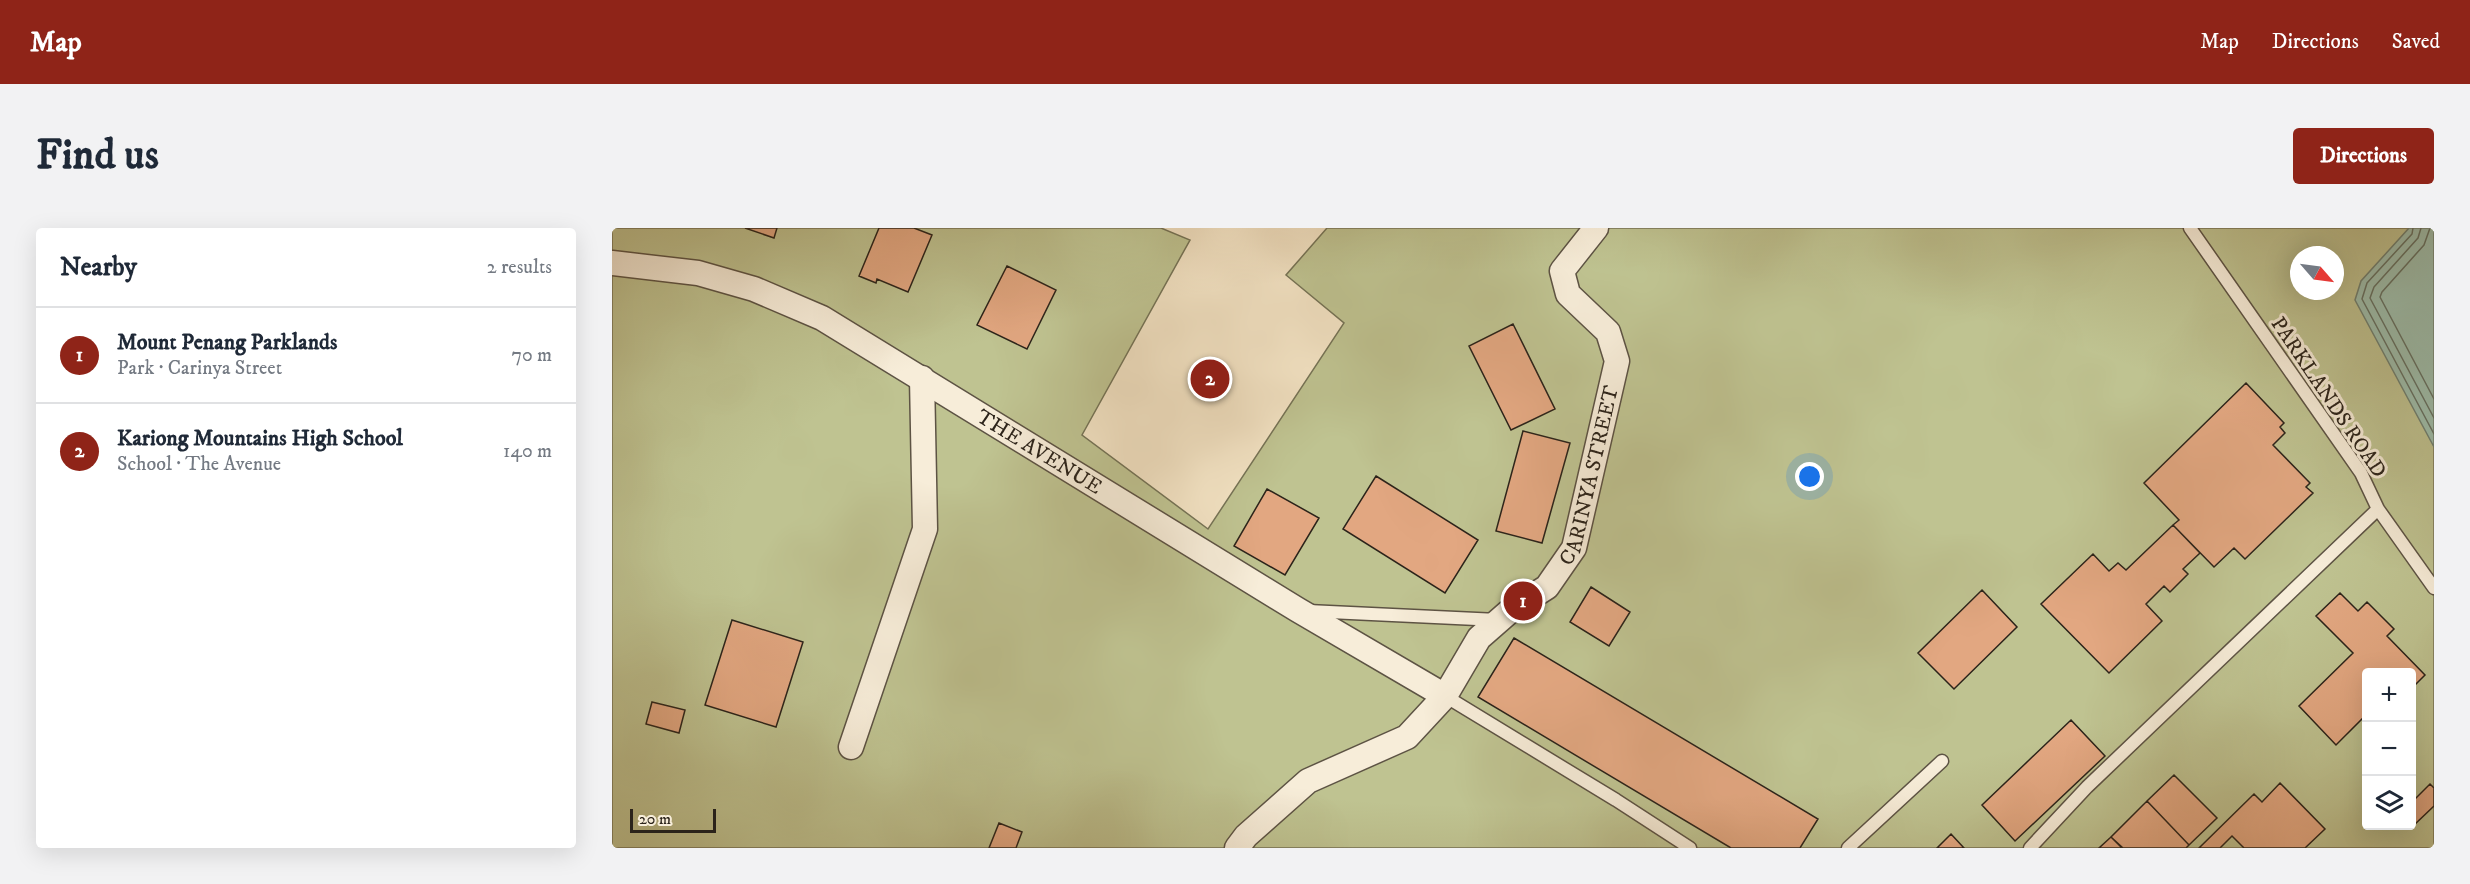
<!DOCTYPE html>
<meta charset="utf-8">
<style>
:root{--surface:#fff;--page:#f2f2f3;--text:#1f2937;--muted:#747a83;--line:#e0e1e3;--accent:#8f2418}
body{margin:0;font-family:"IM FELL DW Pica",serif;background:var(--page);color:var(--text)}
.controls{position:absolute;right:18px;bottom:18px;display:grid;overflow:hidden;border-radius:6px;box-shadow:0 6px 24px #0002}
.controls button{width:54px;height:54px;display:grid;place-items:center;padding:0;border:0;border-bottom:2px solid var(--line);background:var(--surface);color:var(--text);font:30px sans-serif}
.compass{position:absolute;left:1678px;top:18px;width:54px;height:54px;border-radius:50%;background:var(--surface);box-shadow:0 6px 24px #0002;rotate:118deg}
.scale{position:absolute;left:18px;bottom:15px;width:86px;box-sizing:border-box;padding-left:6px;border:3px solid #2b231a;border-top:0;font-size:16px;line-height:21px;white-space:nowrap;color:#2b231a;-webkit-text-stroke:4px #f7edd9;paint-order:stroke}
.you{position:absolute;left:1198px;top:249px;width:21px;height:21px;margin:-15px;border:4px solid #fff;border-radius:50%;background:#1a73e8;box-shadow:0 0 0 9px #1a73e833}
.badge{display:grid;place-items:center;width:39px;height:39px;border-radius:50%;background:var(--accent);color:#fff;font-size:20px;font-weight:700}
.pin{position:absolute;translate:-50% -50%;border:3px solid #fff;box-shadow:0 2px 6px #0006}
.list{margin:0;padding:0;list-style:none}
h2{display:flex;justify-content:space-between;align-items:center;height:78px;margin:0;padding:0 24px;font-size:26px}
h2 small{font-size:20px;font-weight:400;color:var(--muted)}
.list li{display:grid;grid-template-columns:39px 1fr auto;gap:18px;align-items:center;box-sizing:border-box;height:96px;padding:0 24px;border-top:2px solid var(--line)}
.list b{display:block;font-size:22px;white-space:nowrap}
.list p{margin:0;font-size:20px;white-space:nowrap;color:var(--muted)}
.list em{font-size:20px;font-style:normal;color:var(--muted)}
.icon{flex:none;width:33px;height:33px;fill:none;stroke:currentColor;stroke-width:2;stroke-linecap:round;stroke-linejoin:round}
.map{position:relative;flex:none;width:1822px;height:620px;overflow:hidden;border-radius:6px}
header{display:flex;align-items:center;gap:36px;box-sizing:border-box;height:84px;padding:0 30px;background:var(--accent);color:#fff}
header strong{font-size:28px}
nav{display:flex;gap:33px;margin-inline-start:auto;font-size:21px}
.intro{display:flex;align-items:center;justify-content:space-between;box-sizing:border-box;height:144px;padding:0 36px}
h1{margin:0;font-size:42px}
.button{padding:15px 27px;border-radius:6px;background:var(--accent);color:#fff;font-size:21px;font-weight:700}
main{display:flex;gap:36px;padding:0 36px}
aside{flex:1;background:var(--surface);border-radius:6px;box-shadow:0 6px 24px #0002}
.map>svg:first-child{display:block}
</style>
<header>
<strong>Map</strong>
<nav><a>Map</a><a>Directions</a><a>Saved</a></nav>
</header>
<div class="intro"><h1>Find us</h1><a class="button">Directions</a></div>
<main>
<aside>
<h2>Nearby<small>2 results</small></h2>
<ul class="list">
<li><span class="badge">1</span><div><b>Mount Penang Parklands</b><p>Park · Carinya Street</p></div><em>70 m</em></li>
<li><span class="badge">2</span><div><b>Kariong Mountains High School</b><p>School · The Avenue</p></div><em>140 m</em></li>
</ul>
</aside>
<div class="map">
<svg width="1822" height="620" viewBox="0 0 1822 620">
<rect width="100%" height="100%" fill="#f3e3c4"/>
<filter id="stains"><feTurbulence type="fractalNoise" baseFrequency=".00333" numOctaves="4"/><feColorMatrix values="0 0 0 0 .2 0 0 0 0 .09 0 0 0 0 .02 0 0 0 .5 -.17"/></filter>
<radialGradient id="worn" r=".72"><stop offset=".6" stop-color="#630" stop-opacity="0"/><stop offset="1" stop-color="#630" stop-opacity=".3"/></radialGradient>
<path fill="#bfc391" stroke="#757356" stroke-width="1.5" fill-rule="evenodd" d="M 0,0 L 549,0 L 578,12 L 470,207 L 596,301 L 732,95 L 674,47 L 715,0 L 1822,0 L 1822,620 L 0,620 ZM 1687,27 L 1723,27 L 1723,63 L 1687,63 ZM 1754,445 L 1800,445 L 1800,598 L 1754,598 Z"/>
<path fill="#9dbfae" stroke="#6f8173" stroke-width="1.5" d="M 1797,0 L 1822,0 L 1822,219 L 1743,72 L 1749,53 Z"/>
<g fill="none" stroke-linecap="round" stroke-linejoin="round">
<path stroke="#647164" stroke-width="1.5" d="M 1801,0 L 1800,6 L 1755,55 L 1750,71 L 1822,206
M 1809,0 L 1806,10 L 1762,59 L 1758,70 L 1822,190
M 1818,0 L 1812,17 L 1770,64 L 1768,69 L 1822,171"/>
</g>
<path fill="#e2a781" stroke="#2b231a" stroke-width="1.5" d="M 133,0 L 165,0 L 162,10 Z
M 267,0 L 302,0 L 320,7 L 296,64 L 265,51 L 264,55 L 247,48 Z
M 395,38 L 444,62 L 415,121 L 365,97 Z
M 901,96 L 943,181 L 899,202 L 857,118 Z
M 1634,155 L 1672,195 L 1668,199 L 1673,205 L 1661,217 L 1698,255 L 1694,259 L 1701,265 L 1633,331 L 1622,320 L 1602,339 L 1561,297 L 1567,292 L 1532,255 Z
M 911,203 L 958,215 L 930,315 L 884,303 Z
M 764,248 L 866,312 L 833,365 L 731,301 Z
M 655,261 L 707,290 L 673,347 L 622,318 Z
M 1561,297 L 1588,325 L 1571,341 L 1576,346 L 1558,364 L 1552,358 L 1534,376 L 1550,393 L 1497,445 L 1429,376 L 1481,326 L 1497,343 L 1506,335 L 1514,342 Z
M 979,359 L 1018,384 L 997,418 L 958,394 Z
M 1370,362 L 1405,399 L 1342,461 L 1306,425 Z
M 1728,365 L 1746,383 L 1755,374 L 1782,401 L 1775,408 L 1813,447 L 1800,460 L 1800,445 L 1754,445 L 1754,492 L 1752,489 L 1724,517 L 1687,478 L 1741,425 L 1704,388 Z
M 120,392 L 191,414 L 164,499 L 93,477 Z
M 902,410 L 1206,591 L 1188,620 L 1119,620 L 866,469 Z
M 40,474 L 73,482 L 67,505 L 34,496 Z
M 1459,492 L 1493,528 L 1403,613 L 1370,577 Z
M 1562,547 L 1605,590 L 1577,617 L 1535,573 Z
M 1668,555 L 1713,601 L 1693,620 L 1632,620 L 1620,608 L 1608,620 L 1587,620 L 1642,566 L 1650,574 Z
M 1818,556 L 1822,560 L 1822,578 L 1802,597 L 1800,594 L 1800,574 Z
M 1535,573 L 1577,617 L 1574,620 L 1511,620 L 1499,609 Z
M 387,595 L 410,604 L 404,620 L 377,620 Z
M 1339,606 L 1352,620 L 1325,620 Z
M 1499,609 L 1510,620 L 1487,620 Z"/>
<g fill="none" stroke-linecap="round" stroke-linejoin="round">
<g stroke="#5d5344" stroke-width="15">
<path id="lane" d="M 1578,0 L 1749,245 L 1766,281 L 1822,360
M 696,383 L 886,392
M 833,468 L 1004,572 L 1078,620
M 1236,620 L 1330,533
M 1418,620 L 1475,559 L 1766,281"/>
</g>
<g stroke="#5d5344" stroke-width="27">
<g id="street">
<path id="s1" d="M 0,35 L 86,45 L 142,61 L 210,90 L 686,382 L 833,468"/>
<path d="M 239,519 L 313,301 L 310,150"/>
<path id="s2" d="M 625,620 L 634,608 L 696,553 L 795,509 L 833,468 L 867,410 L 899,382 L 935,359 L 962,320 L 1005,133 L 996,104 L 956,66 L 950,43 L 984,0"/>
</g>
</g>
<use href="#lane" stroke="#f7edd9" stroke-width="12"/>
<use href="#street" stroke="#f7edd9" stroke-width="24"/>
</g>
<g text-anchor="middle" stroke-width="6" stroke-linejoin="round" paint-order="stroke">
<g font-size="21" fill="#2b231a" stroke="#f7edd9">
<text transform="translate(1717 169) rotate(56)" y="7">PARKLANDS ROAD</text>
<text dy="7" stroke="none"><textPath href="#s1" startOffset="474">THE AVENUE</textPath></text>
<text dy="7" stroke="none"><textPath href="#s2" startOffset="536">CARINYA STREET</textPath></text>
</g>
</g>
<rect width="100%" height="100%" filter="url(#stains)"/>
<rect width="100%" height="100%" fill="url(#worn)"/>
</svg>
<div class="controls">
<button>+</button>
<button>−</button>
<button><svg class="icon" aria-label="layers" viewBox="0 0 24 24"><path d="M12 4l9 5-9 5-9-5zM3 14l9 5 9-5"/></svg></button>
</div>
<svg class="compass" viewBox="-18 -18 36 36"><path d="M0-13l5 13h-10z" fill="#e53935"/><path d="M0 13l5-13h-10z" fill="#747a83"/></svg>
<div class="scale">20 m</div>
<div class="you"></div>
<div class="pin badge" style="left:911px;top:373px">1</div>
<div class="pin badge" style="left:598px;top:151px">2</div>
</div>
</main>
